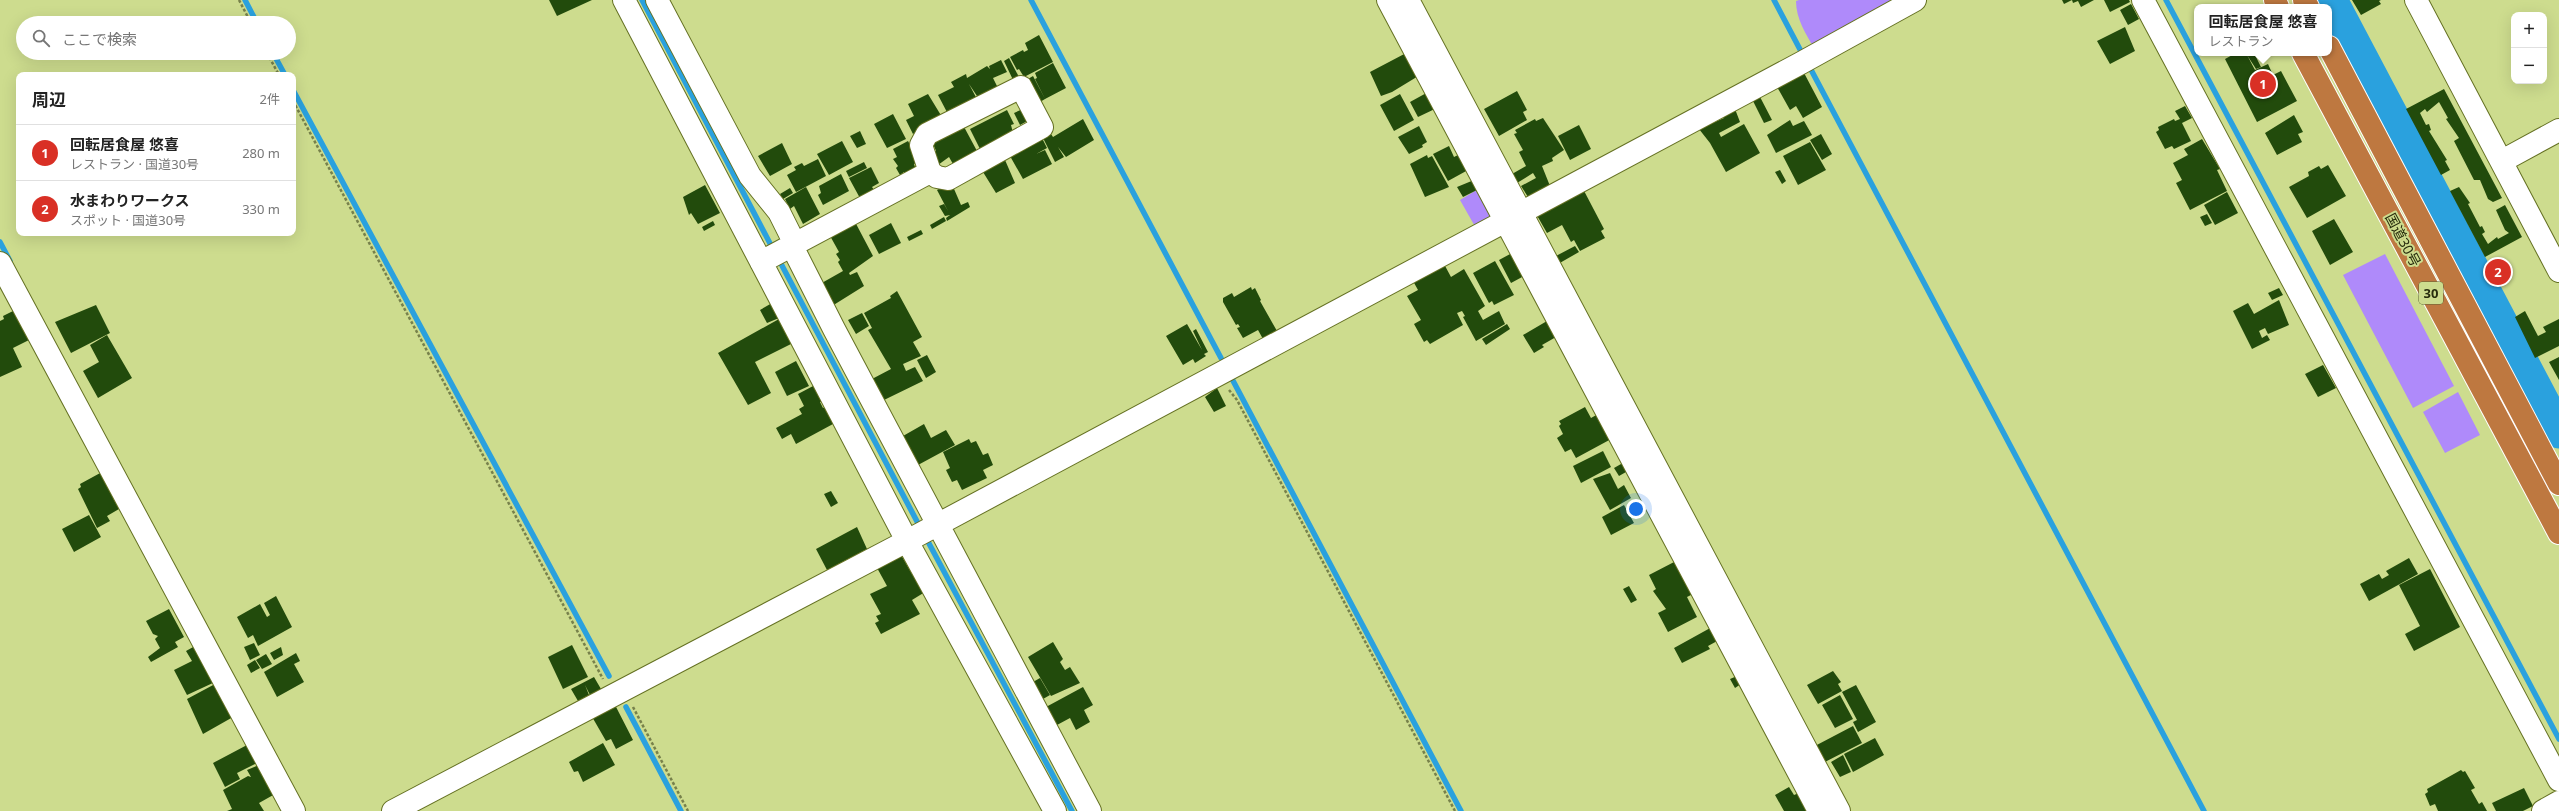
<!DOCTYPE html>
<html lang="ja">
<meta charset="utf-8">
<style>
:root{--surface:#fff;--page:#f6f6f6;--text:#222;--muted:#767676;--line:#e0e0e0;--accent:#d93025}
body{margin:0;font-family:"Noto Sans","Noto Sans JP",sans-serif;background:var(--page);color:var(--text)}
.controls{position:absolute;right:12px;top:12px;display:grid;overflow:hidden;border-radius:8px;box-shadow:0 4px 16px #0002}
.controls button{width:36px;height:36px;display:grid;place-items:center;padding:0;border:0;border-bottom:1px solid var(--line);background:var(--surface);color:var(--text);font:20px sans-serif}
.you{position:absolute;left:1636px;top:509px;width:14px;height:14px;margin:-10px;border:3px solid #fff;border-radius:50%;background:#1a73e8;box-shadow:0 0 0 6px #1a73e833}
.badge{display:grid;place-items:center;width:26px;height:26px;border-radius:50%;background:var(--accent);color:#fff;font-size:13px;font-weight:700}
.pin{position:absolute;translate:-50% -50%;border:2px solid #fff;box-shadow:0 1px 4px #0006}
.popup{position:absolute;left:2194px;top:4px;width:138px;height:52px;box-sizing:border-box;display:grid;place-content:center;border-radius:8px;background:var(--surface);filter:drop-shadow(0 1px 3px #0005);font-size:13px;white-space:nowrap;color:var(--muted)}
.popup b{font-size:15px;color:var(--text)}
.popup::after{content:'';position:absolute;left:50%;top:100%;margin-left:-8px;border:8px solid transparent;border-top-color:var(--surface)}
.list{margin:0;padding:0;list-style:none}
h2{display:flex;justify-content:space-between;align-items:center;height:52px;margin:0;padding:0 16px;font-size:17px}
h2 small{font-size:13px;font-weight:400;color:var(--muted)}
.list li{display:grid;grid-template-columns:26px 1fr auto;gap:12px;align-items:center;box-sizing:border-box;height:56px;padding:0 16px;border-top:1px solid var(--line)}
.list b{display:block;font-size:15px;white-space:nowrap}
.list p{margin:0;font-size:13px;white-space:nowrap;color:var(--muted)}
.list em{font-size:13px;font-style:normal;color:var(--muted)}
.icon{flex:none;width:22px;height:22px;fill:none;stroke:currentColor;stroke-width:2;stroke-linecap:round;stroke-linejoin:round}
.map{position:relative;flex:none;width:2559px;height:811px;overflow:hidden}
.search{position:absolute;background:var(--surface);box-shadow:0 4px 16px #0002;left:16px;top:16px;width:280px;height:44px;display:flex;align-items:center;gap:10px;box-sizing:border-box;padding:0 14px;border-radius:22px;color:var(--muted);font-size:15px}
.panel{position:absolute;background:var(--surface);box-shadow:0 4px 16px #0002;left:16px;top:72px;width:280px;height:164px;border-radius:8px}
.map>svg:first-child{display:block}
</style>
<div class="map">
<svg width="2559" height="811" viewBox="0 0 2559 811">
<rect width="100%" height="100%" fill="#cddc8e"/>
<path fill="#af8afa" d="M 1799,0 L 1903,0 L 1814,48 C 1806,34 1796,19 1796,1 Z
M 1480,188 L 1496,216 L 1477,230 L 1460,200 Z
M 2385,254 L 2454,386 L 2413,408 L 2343,275 Z
M 2458,392 L 2480,435 L 2445,453 L 2423,412 Z"/>
<g fill="none" stroke-linecap="round" stroke-linejoin="round">
<path stroke="#2aa1de" stroke-width="5.5" d="M 245,0 L 257,23
M 642,0 L 774,251
M 1031,0 L 1221,358
M 1774,0 L 1804,57
M 2166,0 L 2559,739
M 273,53 L 285,75
M 1808,64 L 2204,811
M 293,90 L 609,676
M 0,242 L 10,261
M 778,258 L 921,529
M 1230,375 L 1461,811
M 925,536 L 1072,811
M 626,707 L 681,811"/>
<path stroke="#2aa1de" stroke-width="33" d="M 2331,0 L 2559,432"/>
</g>
<path fill="#224b0c" d="M 549,0 L 592,0 L 557,16 Z
M 2062,0 L 2094,0 L 2081,7 L 2078,1 L 2073,3 L 2072,0 L 2064,4 Z
M 2104,0 L 2129,0 L 2130,2 L 2110,12 Z
M 2352,0 L 2381,0 L 2379,1 L 2381,4 L 2361,15 Z
M 2131,4 L 2139,19 L 2128,25 L 2120,10 Z
M 2125,27 L 2135,51 L 2110,64 L 2097,41 Z
M 1039,35 L 1053,62 L 1024,77 L 1019,69 L 1017,70 L 1010,57 L 1023,50 L 1024,52 L 1028,50 L 1025,43 Z
M 1408,52 L 1420,75 L 1392,92 L 1381,96 L 1370,72 Z
M 2236,53 L 2254,53 L 2261,67 L 2256,69 L 2247,55 L 2255,70 L 2268,64 L 2273,75 L 2281,71 L 2297,101 L 2257,122 L 2225,59 Z
M 1009,58 L 1020,79 L 1014,82 L 1004,61 Z
M 1001,60 L 1007,72 L 993,78 L 998,88 L 979,99 L 969,84 L 978,101 L 949,116 L 938,95 L 954,87 L 951,82 L 966,74 L 967,78 L 987,66 L 990,69 L 989,66 Z
M 1053,63 L 1066,88 L 1045,99 L 1035,79 L 1037,78 L 1035,73 Z
M 1803,71 L 1822,107 L 1803,118 L 1796,106 L 1790,110 L 1776,85 Z
M 1033,76 L 1045,99 L 1040,102 L 1028,79 Z
M 2444,89 L 2502,198 L 2493,202 L 2488,199 L 2480,180 L 2474,180 L 2454,141 L 2459,138 L 2446,119 L 2448,118 L 2439,102 L 2427,112 L 2425,109 L 2420,113 L 2426,125 L 2429,124 L 2431,130 L 2429,131 L 2447,160 L 2445,161 L 2450,170 L 2441,175 L 2406,109 Z
M 1430,91 L 1439,107 L 1418,117 L 1410,102 Z
M 1517,91 L 1527,110 L 1523,112 L 1527,120 L 1499,136 L 1484,109 Z
M 928,94 L 942,117 L 913,134 L 906,120 L 914,116 L 908,104 Z
M 1400,94 L 1414,120 L 1394,131 L 1380,105 Z
M 1759,95 L 1772,120 L 1764,123 L 1752,99 Z
M 2185,106 L 2192,118 L 2182,123 L 2191,141 L 2174,149 L 2172,146 L 2165,149 L 2156,132 L 2159,130 L 2158,127 L 2174,119 L 2175,121 L 2180,119 L 2175,111 Z
M 1025,108 L 1031,119 L 1020,125 L 1014,113 Z
M 1735,109 L 1740,122 L 1719,133 L 1721,137 L 1744,124 L 1760,153 L 1726,172 L 1710,143 L 1699,129 L 1724,118 L 1723,116 Z
M 1007,110 L 1014,124 L 1011,125 L 1013,133 L 981,151 L 970,129 Z
M 893,114 L 906,139 L 887,148 L 874,124 Z
M 2294,115 L 2303,132 L 2298,134 L 2302,142 L 2277,155 L 2265,133 Z
M 1543,118 L 1564,150 L 1552,158 L 1553,161 L 1542,166 L 1550,186 L 1528,197 L 1521,186 L 1536,178 L 1533,173 L 1517,183 L 1512,174 L 1526,166 L 1519,152 L 1523,150 L 1514,134 L 1517,133 L 1515,130 L 1535,119 L 1536,121 Z
M 1083,119 L 1094,140 L 1066,157 L 1058,147 L 1064,157 L 1055,162 L 1043,138 L 1051,134 L 1053,137 Z
M 1790,120 L 1793,126 L 1804,121 L 1812,135 L 1776,153 L 1767,135 Z
M 963,125 L 977,151 L 957,165 L 955,162 L 953,164 L 949,157 L 938,165 L 932,153 L 936,151 L 932,141 L 938,138 L 939,140 Z
M 1579,125 L 1591,149 L 1570,160 L 1558,136 Z
M 1419,126 L 1427,142 L 1422,145 L 1423,147 L 1409,154 L 1398,137 Z
M 860,131 L 866,144 L 857,148 L 850,136 Z
M 1821,134 L 1832,154 L 1822,160 L 1810,140 Z
M 1041,136 L 1047,148 L 1036,154 L 1045,150 L 1052,164 L 1023,179 L 1010,156 Z
M 2202,139 L 2220,169 L 2217,170 L 2227,191 L 2190,210 L 2176,183 L 2182,180 L 2173,163 L 2188,155 L 2184,149 Z
M 842,141 L 853,162 L 829,175 L 817,154 Z
M 908,141 L 919,162 L 914,164 L 915,167 L 919,165 L 906,176 L 904,172 L 900,175 L 896,168 L 898,166 L 893,159 L 897,157 L 893,149 Z
M 1810,142 L 1826,170 L 1798,185 L 1783,156 Z
M 782,143 L 792,164 L 770,176 L 758,156 Z
M 1449,146 L 1454,157 L 1460,154 L 1468,170 L 1448,181 L 1433,154 Z
M 1427,155 L 1428,158 L 1432,156 L 1449,187 L 1425,197 L 1410,164 Z
M 818,159 L 826,176 L 796,192 L 787,175 L 796,170 L 794,167 L 802,163 L 804,166 Z
M 1005,160 L 1015,183 L 996,193 L 983,172 Z
M 864,162 L 867,168 L 849,177 L 846,171 Z
M 2328,165 L 2346,196 L 2307,218 L 2289,187 L 2309,176 L 2308,172 L 2319,166 L 2321,169 Z
M 871,167 L 879,183 L 872,187 L 876,193 L 861,200 L 849,178 Z
M 1780,170 L 1786,181 L 1782,184 L 1775,172 Z
M 841,174 L 849,191 L 823,205 L 818,195 L 821,193 L 819,186 Z
M 1474,180 L 1479,189 L 1463,197 L 1457,187 Z
M 951,182 L 961,205 L 968,202 L 970,207 L 947,221 L 946,218 L 950,215 L 945,216 L 939,206 L 944,204 L 948,211 L 937,190 Z
M 705,185 L 720,213 L 698,224 L 691,213 L 689,215 L 683,197 Z
M 806,187 L 820,214 L 803,224 L 794,206 L 790,209 L 785,199 Z
M 1582,187 L 1604,229 L 1601,231 L 1605,238 L 1580,251 L 1574,240 L 1571,242 L 1562,225 L 1547,233 L 1535,212 Z
M 2459,187 L 2470,203 L 2468,204 L 2480,227 L 2482,226 L 2485,232 L 2482,234 L 2488,244 L 2497,237 L 2498,239 L 2509,233 L 2505,230 L 2496,210 L 2505,205 L 2522,237 L 2485,257 L 2450,191 Z
M 790,188 L 793,193 L 783,199 L 780,194 Z
M 2227,192 L 2238,213 L 2215,225 L 2204,205 Z
M 2207,214 L 2212,223 L 2205,226 L 2200,217 Z
M 944,217 L 946,221 L 932,229 L 930,225 Z
M 2334,219 L 2353,252 L 2330,265 L 2312,231 Z
M 854,220 L 873,256 L 849,273 L 850,275 L 857,272 L 864,286 L 832,306 L 820,284 L 843,271 L 838,262 L 840,260 L 836,254 L 839,252 L 829,234 Z
M 713,221 L 715,225 L 704,231 L 702,227 Z
M 891,223 L 901,243 L 879,254 L 869,235 Z
M 921,230 L 923,234 L 909,241 L 907,237 Z
M 1575,246 L 1579,252 L 1558,264 L 1554,257 Z
M 1512,253 L 1524,276 L 1511,283 L 1499,260 Z
M 2503,260 L 2511,277 L 2493,285 L 2485,267 Z
M 1495,261 L 1514,295 L 1494,305 L 1492,301 L 1489,303 L 1473,273 Z
M 1444,264 L 1451,277 L 1464,269 L 1485,306 L 1478,311 L 1483,320 L 1499,311 L 1505,324 L 1476,341 L 1463,317 L 1465,316 L 1462,311 L 1457,313 L 1463,325 L 1430,344 L 1427,340 L 1424,342 L 1414,324 L 1421,320 L 1407,296 L 1418,290 L 1413,281 Z
M 1251,287 L 1252,290 L 1255,288 L 1261,300 L 1260,301 L 1277,331 L 1263,339 L 1258,330 L 1243,338 L 1237,328 L 1240,327 L 1238,324 L 1236,325 L 1223,302 L 1223,298 L 1232,293 L 1234,297 Z
M 2279,288 L 2283,295 L 2272,300 L 2268,293 Z
M 897,291 L 922,337 L 913,342 L 921,356 L 903,364 L 906,371 L 915,367 L 923,381 L 884,400 L 872,379 L 891,369 L 868,330 L 872,328 L 864,313 L 891,298 L 890,296 Z
M 2279,300 L 2289,325 L 2268,334 L 2265,328 L 2259,331 L 2262,338 L 2267,335 L 2270,340 L 2252,349 L 2233,311 L 2248,303 L 2254,314 Z
M 772,303 L 779,318 L 767,323 L 760,310 Z
M 96,305 L 110,333 L 71,353 L 55,322 Z
M 17,309 L 33,338 L 13,348 L 22,367 L 0,377 L 0,321 L 4,319 L 3,316 Z
M 2525,311 L 2538,336 L 2546,332 L 2543,327 L 2559,319 L 2559,346 L 2535,358 L 2515,317 Z
M 862,313 L 869,326 L 856,334 L 848,320 Z
M 779,319 L 791,344 L 755,362 L 771,393 L 748,405 L 718,353 Z
M 1547,321 L 1556,337 L 1542,345 L 1544,347 L 1534,353 L 1523,335 Z
M 1187,324 L 1202,350 L 1193,331 L 1196,329 L 1208,352 L 1204,354 L 1206,356 L 1195,363 L 1193,359 L 1183,365 L 1166,336 Z
M 1507,324 L 1510,329 L 1486,345 L 1482,339 Z
M 107,335 L 132,378 L 98,398 L 83,371 L 99,362 L 90,345 Z
M 927,355 L 936,372 L 926,378 L 917,360 Z
M 2559,357 L 2559,380 L 2549,362 Z
M 796,361 L 809,386 L 787,396 L 775,372 Z
M 2323,365 L 2336,388 L 2318,397 L 2305,374 Z
M 815,385 L 823,401 L 820,402 L 823,408 L 827,406 L 833,424 L 796,444 L 791,434 L 782,439 L 776,428 L 802,414 L 799,409 L 804,406 L 798,394 Z
M 1217,388 L 1226,406 L 1214,412 L 1205,397 Z
M 1585,407 L 1591,418 L 1600,413 L 1613,438 L 1576,458 L 1571,449 L 1565,452 L 1557,438 L 1563,434 L 1559,426 L 1561,424 L 1559,421 Z
M 924,424 L 931,438 L 946,430 L 955,445 L 918,465 L 903,436 Z
M 969,439 L 971,443 L 976,441 L 983,455 L 988,453 L 993,465 L 983,470 L 987,478 L 962,490 L 957,480 L 952,482 L 946,470 L 950,468 L 943,452 Z
M 1603,451 L 1611,467 L 1581,483 L 1573,466 Z
M 1628,460 L 1633,468 L 1619,476 L 1614,468 Z
M 102,472 L 115,496 L 113,498 L 119,509 L 107,516 L 110,521 L 97,528 L 78,489 L 81,487 L 80,484 Z
M 1610,473 L 1618,489 L 1624,485 L 1631,498 L 1610,510 L 1593,479 Z
M 831,491 L 838,503 L 831,507 L 824,494 Z
M 1624,505 L 1634,523 L 1611,535 L 1602,517 Z
M 89,515 L 101,537 L 74,552 L 62,529 Z
M 857,527 L 867,549 L 827,570 L 816,549 Z
M 900,553 L 912,574 L 915,573 L 925,592 L 912,600 L 920,614 L 881,634 L 875,623 L 879,621 L 876,616 L 881,614 L 870,594 L 887,586 L 876,566 Z
M 2409,558 L 2418,574 L 2369,601 L 2360,584 L 2379,574 L 2382,579 L 2389,575 L 2386,571 Z
M 1676,561 L 1693,594 L 1687,597 L 1697,617 L 1668,632 L 1658,613 L 1666,609 L 1653,591 L 1656,589 L 1649,575 Z
M 2430,569 L 2460,627 L 2414,651 L 2405,634 L 2420,626 L 2399,585 Z
M 1629,586 L 1637,600 L 1631,603 L 1623,589 Z
M 276,596 L 292,627 L 258,646 L 253,635 L 248,638 L 237,617 L 260,604 L 267,617 L 270,615 L 264,603 Z
M 169,609 L 184,637 L 175,642 L 178,647 L 151,662 L 148,657 L 160,648 L 155,639 L 158,636 L 153,634 L 146,621 Z
M 1712,627 L 1719,640 L 1708,646 L 1710,649 L 1682,663 L 1674,648 Z
M 1053,642 L 1063,659 L 1060,662 L 1065,670 L 1070,667 L 1080,683 L 1051,696 L 1028,657 Z
M 254,643 L 260,655 L 250,660 L 244,647 Z
M 572,645 L 588,677 L 563,689 L 548,657 Z
M 195,646 L 215,682 L 187,695 L 174,670 L 192,661 L 186,651 Z
M 281,647 L 283,655 L 274,660 L 270,653 Z
M 296,653 L 300,661 L 294,664 L 304,682 L 277,697 L 264,672 Z
M 266,654 L 272,664 L 262,669 L 256,660 Z
M 255,660 L 260,668 L 251,673 L 247,665 Z
M 1833,671 L 1841,682 L 1838,684 L 1842,691 L 1818,704 L 1807,685 Z
M 1737,676 L 1741,684 L 1735,688 L 1730,679 Z
M 594,677 L 601,689 L 590,695 L 585,685 L 589,695 L 578,701 L 571,689 Z
M 1040,678 L 1050,695 L 1043,699 L 1033,682 Z
M 215,684 L 233,717 L 203,734 L 187,699 Z
M 1856,685 L 1876,722 L 1858,732 L 1853,722 L 1857,720 L 1842,692 Z
M 1083,687 L 1093,705 L 1084,710 L 1090,722 L 1076,730 L 1070,718 L 1057,725 L 1046,707 Z
M 1840,695 L 1853,719 L 1835,728 L 1822,705 Z
M 614,703 L 633,740 L 616,749 L 611,739 L 606,741 L 591,715 Z
M 1853,726 L 1862,743 L 1821,764 L 1813,747 Z
M 1875,738 L 1884,755 L 1853,772 L 1844,754 Z
M 603,743 L 615,765 L 583,782 L 578,771 L 574,772 L 569,762 Z
M 247,745 L 257,763 L 237,773 L 240,779 L 225,787 L 213,763 Z
M 1843,755 L 1851,772 L 1840,777 L 1831,762 Z
M 259,765 L 275,794 L 259,803 L 264,811 L 227,811 L 232,809 L 223,790 L 248,776 L 251,777 L 247,770 Z
M 2461,770 L 2463,772 L 2465,771 L 2475,788 L 2471,790 L 2479,804 L 2482,802 L 2487,811 L 2438,811 L 2435,804 L 2430,806 L 2425,794 L 2428,792 L 2427,789 Z
M 1789,787 L 1794,795 L 1799,793 L 1809,811 L 1784,811 L 1775,795 Z
M 2524,788 L 2533,806 L 2523,811 L 2496,811 L 2492,803 Z"/>
<g fill="none" stroke-linecap="round" stroke-linejoin="round">
<g stroke="#657123" stroke-width="24">
<path id="minor" d="M 624,0 L 907,541 L 1055,811
M 657,0 L 750,176 L 779,212 L 791,236 L 796,254 L 834,329 L 1090,811
M 1388,0 L 1819,811
M 1408,0 L 1839,811
M 2143,0 L 2559,780
M 2416,0 L 2559,271
M 2502,161 L 2559,130
M 761,262 L 930,172 L 937,177 L 948,179 L 1042,127 L 1021,87 L 927,134 L 921,145 L 930,172
M 0,263 L 294,811
M 393,811 L 907,541 L 1801,63 L 1915,0
M 2543,811 L 2559,802"/>
</g>
<g stroke="#fff" stroke-width="24">
<path id="highway" d="M 2275,0 L 2278,7
M 2304,0 L 2308,7
M 2329,47 L 2559,484
M 2303,53 L 2559,533"/>
</g>
<path stroke="#77814b" stroke-width="2.5" stroke-dasharray="3 2" stroke-linecap="butt" d="M 239,0 L 251,23
M 267,53 L 279,75
M 293,101 L 603,679
M 1229,390 L 1237,400 L 1455,811
M 633,707 L 688,811"/>
<use href="#minor" stroke="#fff" stroke-width="22"/>
<use href="#highway" stroke="#be7840" stroke-width="22"/>
</g>
<g text-anchor="middle" stroke-width="4" stroke-linejoin="round" paint-order="stroke">
<rect fill="#cddc8e" stroke="#5a6234" stroke-width="1" x="2419" y="282" width="24" height="22" rx="3"/>
<g font-size="13" font-weight="bold" fill="#282d0d">
<text x="2431" y="298">30</text>
</g>
<g font-size="14" fill="#282d0d" stroke="#cddc8e">
<text transform="translate(2403 240) rotate(62)" y="5">国道30号</text>
</g>
</g>
</svg>
<div class="controls">
<button>+</button>
<button>−</button>
</div>
<div class="you"></div>
<div class="pin badge" style="left:2263px;top:84px">1</div>
<div class="popup"><b>回転居食屋 悠喜</b>レストラン</div>
<div class="pin badge" style="left:2498px;top:272px">2</div>
<div class="search"><svg class="icon" aria-label="search" viewBox="0 0 24 24"><circle cx="10" cy="10" r="6"/><path d="M15 15l6 6"/></svg>ここで検索</div>
<section class="panel">
<h2>周辺<small>2件</small></h2>
<ul class="list">
<li><span class="badge">1</span><div><b>回転居食屋 悠喜</b><p>レストラン · 国道30号</p></div><em>280 m</em></li>
<li><span class="badge">2</span><div><b>水まわりワークス</b><p>スポット · 国道30号</p></div><em>330 m</em></li>
</ul>
</section>
</div>
